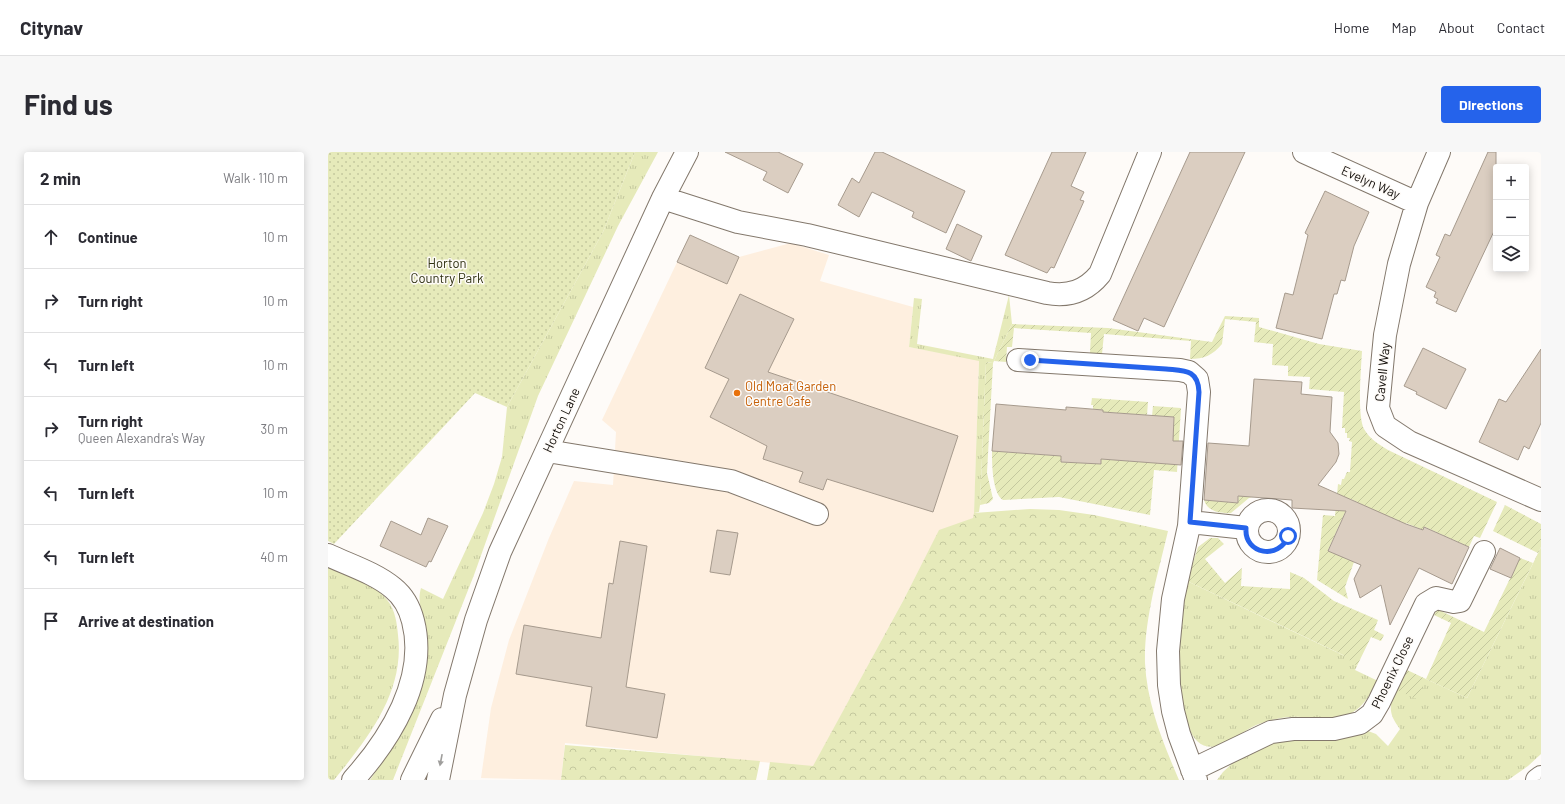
<!DOCTYPE html>
<meta charset="utf-8">
<style>
:root{--surface:#fff;--page:#f7f7f7;--text:#2b2b33;--muted:#7c7c81;--line:#e1e1e2;--accent:#2563eb}
body{margin:0;font-family:Barlow,sans-serif;background:var(--page);color:var(--text)}
.controls{position:absolute;right:12px;top:12px;display:grid;overflow:hidden;border-radius:4px;box-shadow:0 2px 10px #0003}
.controls button{width:36px;height:36px;display:grid;place-items:center;padding:0;border:0;border-bottom:1px solid var(--line);background:var(--surface);color:var(--text);font:20px sans-serif}
.stop{position:absolute;width:12px;height:12px;margin:-9px;border:3px solid #2563eb;border-radius:50%;background:#fff}
.stop.end{background:#2563eb;border-color:#fff;box-shadow:0 1px 4px #0008}
.list{margin:0;padding:0;list-style:none}
h2{display:flex;justify-content:space-between;align-items:center;height:52px;margin:0;padding:0 16px;font-size:17px}
h2 small{font-size:13px;font-weight:400;color:var(--muted)}
.list li{display:grid;grid-template-columns:26px 1fr auto;gap:12px;align-items:center;box-sizing:border-box;height:64px;padding:0 16px;border-top:1px solid var(--line)}
.list b{display:block;font-size:15px;white-space:nowrap}
.list p{margin:0;font-size:13px;white-space:nowrap;color:var(--muted)}
.list em{font-size:13px;font-style:normal;color:var(--muted)}
.icon{flex:none;width:22px;height:22px;fill:none;stroke:currentColor;stroke-width:2;stroke-linecap:round;stroke-linejoin:round}
.map{position:relative;flex:none;width:1213px;height:628px;overflow:hidden;border-radius:4px}
header{display:flex;align-items:center;gap:24px;box-sizing:border-box;height:56px;padding:0 20px;background:var(--surface);border-bottom:1px solid var(--line)}
header strong{font-size:19px}
nav{display:flex;gap:22px;margin-inline-start:auto;font-size:14px}
.intro{display:flex;align-items:center;justify-content:space-between;box-sizing:border-box;height:96px;padding:0 24px}
h1{margin:0;font-size:28px}
.button{padding:10px 18px;border-radius:4px;background:var(--accent);color:#fff;font-size:14px;font-weight:700}
main{display:flex;gap:24px;padding:0 24px}
aside{flex:1;background:var(--surface);border-radius:4px;box-shadow:0 2px 10px #0003}
.map>svg:first-child{display:block}
</style>
<header>
<strong>Citynav</strong>
<nav><a>Home</a><a>Map</a><a>About</a><a>Contact</a></nav>
</header>
<div class="intro"><h1>Find us</h1><a class="button">Directions</a></div>
<main>
<aside>
<h2>2 min<small>Walk · 110 m</small></h2>
<ul class="list">
<li><svg class="icon" aria-label="ahead" viewBox="0 0 24 24"><path d="M12 20V5M6 11l6-6 6 6"/></svg><div><b>Continue</b></div><em>10 m</em></li>
<li><svg class="icon" aria-label="right" viewBox="0 0 24 24"><path d="M7 20v-9h11M14 6l5 5-5 5"/></svg><div><b>Turn right</b></div><em>10 m</em></li>
<li><svg class="icon" aria-label="left" viewBox="0 0 24 24"><path d="M17 20v-9H6M10 6l-5 5 5 5"/></svg><div><b>Turn left</b></div><em>10 m</em></li>
<li><svg class="icon" aria-label="right" viewBox="0 0 24 24"><path d="M7 20v-9h11M14 6l5 5-5 5"/></svg><div><b>Turn right</b><p>Queen Alexandra's Way</p></div><em>30 m</em></li>
<li><svg class="icon" aria-label="left" viewBox="0 0 24 24"><path d="M17 20v-9H6M10 6l-5 5 5 5"/></svg><div><b>Turn left</b></div><em>10 m</em></li>
<li><svg class="icon" aria-label="left" viewBox="0 0 24 24"><path d="M17 20v-9H6M10 6l-5 5 5 5"/></svg><div><b>Turn left</b></div><em>40 m</em></li>
<li><svg class="icon" aria-label="arrive" viewBox="0 0 24 24"><path d="M6 21V4h12l-3 4 3 4H6"/></svg><div><b>Arrive at destination</b></div></li>
</ul>
</aside>
<div class="map">
<svg width="1213" height="628" viewBox="0 0 1213 628">
<defs>
<pattern id="grass-tufts" width="24" height="20" patternUnits="userSpaceOnUse"><rect width="24" height="20" fill="#e6eaba"/><path d="M3 7l-1-3M5 7V3M7 7l1-3M15 17l-1-3M17 17v-4M19 17l1-3" fill="none" stroke="#c4c89e"/></pattern>
<pattern id="forest-crowns" width="20" height="18" patternUnits="userSpaceOnUse"><rect width="20" height="18" fill="#e6eaba"/><path d="M2 6a3 3 0 1 1 6 0M12 15a3 3 0 1 1 6 0" fill="none" stroke="#c4c89e"/></pattern>
<pattern id="park-dots" width="8" height="8" patternUnits="userSpaceOnUse"><rect width="8" height="8" fill="#e6eaba"/><path d="M2 2h.1M6 6h.1" fill="none" stroke="#c4c89e" stroke-width="1.8" stroke-linecap="round"/></pattern>
<pattern id="garden-furrows" width="10" height="10" patternUnits="userSpaceOnUse"><rect width="10" height="10" fill="#e6eaba"/><path d="M-1 1l2-2M0 10L10 0M9 11l2-2" fill="none" stroke="#c4c89e"/></pattern>
</defs>
<rect width="100%" height="100%" fill="#fefbf8"/>
<path fill="#feefdf" d="M 362,83 L 411,105 L 463,91 L 501,103 L 492,129 L 585,155 L 581,195 L 651,208 L 646,366 L 611,379 L 575,449 L 485,615 L 237,591 L 233,628 L 153,626 L 163,556 L 181,488 L 221,386 L 246,329 L 285,333 L 288,280 L 274,268 Z"/>
<path fill="url(#grass-tufts)" d="M 307,0 L 330,0 L 290,74 L 210,244 L 146,423 L 65,628 L 42,628 L 70,586 L 96,516 C 99,505 100,493 99,482 C 97,465 88,453 93,436 L 115,447 L 155,361 L 166,332 L 174,305 L 179,255 L 275,80 Z
M 681,143 L 684,172 L 665,211 L 658,210 L 652,353 L 651,360 L 646,361 L 651,209 L 581,195 L 586,146 L 594,147 L 589,192 L 665,207 Z
M 1213,395 L 1213,602 L 1200,614 L 1180,628 L 889,628 L 895,620 L 909,607 L 943,589 L 1040,579 L 1048,582 L 1060,594 L 1072,577 C 1061,563 1060,554 1068,538 L 1098,527 L 1139,546 Z
M 0,413 C 19,423 47,431 60,449 C 67,458 69,471 70,483 C 77,540 40,586 6,628 L 0,628 Z
M 859,429 L 1021,506 L 1029,514 L 1027,518 L 1050,529 C 1041,545 1033,559 1015,565 C 1001,570 987,566 973,565 C 958,564 945,567 931,572 C 913,578 888,607 869,589 C 853,574 848,511 849,489 C 851,470 856,449 859,429 Z"/>
<path fill="url(#forest-crowns)" d="M 702,357 L 731,358 L 766,363 L 840,379 C 830,422 816,467 817,511 C 819,552 835,591 851,628 L 439,628 L 442,610 L 485,614 L 575,449 L 611,378 L 645,366 L 646,361 Z
M 237,593 L 432,609 L 428,628 L 233,628 Z"/>
<path fill="url(#park-dots)" d="M 0,0 L 307,0 L 275,80 L 179,255 L 147,241 L 6,392 L 0,389 Z"/>
<path fill="url(#garden-furrows)" d="M 897,164 L 931,166 L 931,175 L 991,192 L 1034,199 C 1033,217 1029,263 1036,277 C 1042,287 1050,292 1060,298 L 1169,350 L 1152,386 L 1146,384 L 1141,395 L 1097,375 L 1095,378 L 1078,371 L 1077,374 L 1023,347 L 1000,398 L 1026,410 L 1017,435 L 1020,447 L 989,428 L 995,363 L 1007,364 L 1010,332 L 1013,333 L 1014,327 L 1016,327 L 1019,320 L 1022,320 L 1024,290 L 1021,289 L 1022,286 L 1019,286 L 1019,281 L 1017,281 L 1017,276 L 1014,276 L 1016,240 L 981,237 L 982,225 L 960,224 L 960,214 L 944,213 L 945,192 L 926,190 L 928,170 L 897,167 L 894,192 C 885,203 876,207 862,207 L 863,189 L 776,182 L 774,202 L 762,201 L 763,181 L 686,176 L 684,195 L 679,195 L 678,210 L 666,209 L 684,172 L 780,176 L 884,190 Z
M 658,210 L 665,211 L 659,321 L 665,347 L 661,351 L 652,353 Z
M 764,246 L 820,250 L 819,263 L 775,260 L 775,258 L 765,257 L 765,253 L 763,253 Z
M 825,254 L 853,256 L 849,320 L 826,318 L 822,363 L 731,345 L 675,348 C 664,341 664,311 664,299 L 733,304 L 733,310 L 773,312 L 773,307 L 843,312 L 846,265 L 824,264 Z
M 911,339 L 929,344 L 921,346 L 903,361 C 892,362 879,359 876,348 L 910,351 Z
M 1177,353 L 1213,372 L 1213,395 L 1210,401 L 1165,379 Z
M 882,386 L 890,386 L 896,392 L 877,407 L 897,431 L 914,416 L 913,434 L 962,437 L 962,420 L 976,426 L 1006,449 L 1050,468 L 1046,478 L 1056,483 L 1053,489 L 1043,485 L 1027,518 L 1029,514 L 1015,503 L 859,429 L 870,395 Z
M 1192,406 L 1205,411 L 1139,546 L 1098,527 L 1089,547 L 1068,538 L 1077,517 L 1098,527 L 1123,471 L 1106,463 L 1109,457 L 1156,480 Z"/>
<path fill="#dbcec1" stroke="#a69a8d" d="M 397,0 L 450,0 L 475,12 L 460,41 L 435,28 L 439,20 Z
M 547,0 L 554,0 L 637,39 L 618,81 L 584,65 L 586,60 L 544,40 L 531,65 L 510,53 L 524,26 L 531,31 Z
M 724,0 L 758,0 L 743,34 L 756,40 L 752,48 L 756,49 L 726,116 L 723,115 L 719,121 L 677,103 Z
M 862,0 L 917,0 L 836,175 L 816,166 L 810,179 L 785,168 Z
M 1160,0 L 1168,0 L 1168,75 L 1128,160 L 1108,151 L 1110,147 L 1106,145 L 1108,140 L 1098,135 L 1112,105 L 1108,103 L 1117,82 L 1122,84 Z
M 997,39 L 1041,60 L 1026,94 L 1017,129 L 1013,128 L 1009,142 L 1006,142 L 994,187 L 948,176 L 957,141 L 965,143 L 980,83 L 977,81 Z
M 629,72 L 654,84 L 643,109 L 618,97 Z
M 362,83 L 411,105 L 399,132 L 349,110 Z
M 412,142 L 466,167 L 440,220 L 630,284 L 605,360 L 499,327 L 495,338 L 471,330 L 475,320 L 435,307 L 439,294 L 382,265 L 401,227 L 377,216 Z
M 1095,196 L 1138,217 L 1118,257 L 1088,242 L 1089,240 L 1076,234 Z
M 1213,197 L 1213,271 L 1201,297 L 1196,294 L 1190,308 L 1151,290 L 1171,247 L 1178,250 Z
M 926,227 L 974,230 L 973,242 L 1004,245 L 1002,280 L 1010,291 L 1011,302 L 1008,310 L 990,333 L 1078,372 L 1095,378 L 1096,375 L 1141,395 L 1124,432 L 1091,416 L 1062,473 L 1053,433 L 1032,446 L 1026,427 L 1033,413 L 1000,399 L 1018,359 L 964,356 L 964,348 L 910,344 L 910,351 L 876,348 L 880,291 L 921,294 Z
M 668,252 L 738,258 L 738,255 L 751,256 L 775,258 L 775,260 L 846,265 L 845,289 L 855,289 L 853,313 L 773,307 L 773,312 L 733,310 L 733,304 L 664,299 Z
M 100,366 L 120,374 L 103,410 L 101,409 L 98,415 L 52,394 L 63,369 L 93,383 Z
M 389,378 L 410,381 L 402,423 L 382,420 Z
M 292,389 L 319,394 L 298,535 L 337,542 L 329,586 L 258,574 L 264,535 L 188,522 L 196,473 L 273,486 L 281,431 L 285,432 Z
M 1172,396 L 1192,406 L 1183,426 L 1162,417 Z"/>
<g fill="none" stroke-linecap="round" stroke-linejoin="round">
<g stroke="#83786c" stroke-width="24">
<path id="minor" d="M 976,0 L 1089,51
M 1111,0 L 1089,51 L 1071,112 L 1057,183 L 1050,256 L 1057,274 L 1081,290 L 1213,348
M 335,46 L 410,70 L 479,83 L 719,141 C 741,145 758,139 772,122 L 822,0
M 690,208 L 852,218 L 861,220 L 869,227 L 871,240 L 861,374 L 845,447 L 840,499 L 841,533 L 845,559 L 851,582 L 868,628
M 219,299 L 403,329 L 489,362
M919 379a21 21 0 1 1 42 0a21 21 0 1 1-42 0Z
M 862,370 L 918,376
M 0,403 C 21,413 47,421 65,436 C 75,444 82,457 85,469 C 100,527 62,587 25,628
M 864,618 L 943,580 L 965,577 L 1006,577 L 1032,571 L 1044,562 L 1051,550 L 1098,452 L 1108,446 L 1126,450 L 1132,449 L 1156,400
M 84,628 L 114,567
M 110,628 L 127,543 L 148,468 L 172,400 L 335,46 L 359,0
M 1209,628 L 1213,625"/>
</g>
<use href="#minor" stroke="#fff" stroke-width="22"/>
</g>
<defs><path id="oneway-solid" d="M-6-.8H1V-3.2L6.5 0L1 3.2V.8H-6Z"/></defs>
<use fill="#9f9e9c" href="#oneway-solid" transform="translate(113 608) rotate(101)"/>
<g fill="none" stroke-linecap="round" stroke-linejoin="round">
<path stroke="#2563eb" stroke-width="5" d="M 702,208 L 838,217 C 856,219 870,217 871,240 L 862,370 L 918,376 C 916,403 952,408 960,384"/>
</g>
<circle fill="#e8710a" stroke="#fefbf8" stroke-width="1.5" cx="409" cy="241" r="4"/>
<g text-anchor="middle" stroke-width="3" stroke-linejoin="round" paint-order="stroke">
<g font-size="13" fill="#100c08" stroke="#fefbf8">
<text transform="translate(1043 30) rotate(24)" y="5">Evelyn Way</text>
<text transform="translate(1054 220) rotate(-84)" y="5">Cavell Way</text>
<text transform="translate(233 268) rotate(-65)" y="5">Horton Lane</text>
<text transform="translate(1064 520) rotate(-64)" y="5">Phoenix Close</text>
</g>
<g font-size="13" fill="#2f3111" stroke="#fefbf8">
<text x="119" y="116">Horton<tspan x="119" dy="15">Country Park</tspan></text>
</g>
<g font-size="13" fill="#c56008" stroke="#fefbf8" text-anchor="start">
<text x="417" y="239">Old Moat Garden<tspan x="417" dy="15">Centre Cafe</tspan></text>
</g>
</g>
</svg>
<div class="controls">
<button>+</button>
<button>−</button>
<button><svg class="icon" aria-label="layers" viewBox="0 0 24 24"><path d="M12 4l9 5-9 5-9-5zM3 14l9 5 9-5"/></svg></button>
</div>
<div class="stop" style="left:960px;top:384px"></div>
<div class="stop end" style="left:702px;top:208px"></div>
</div>
</main>
